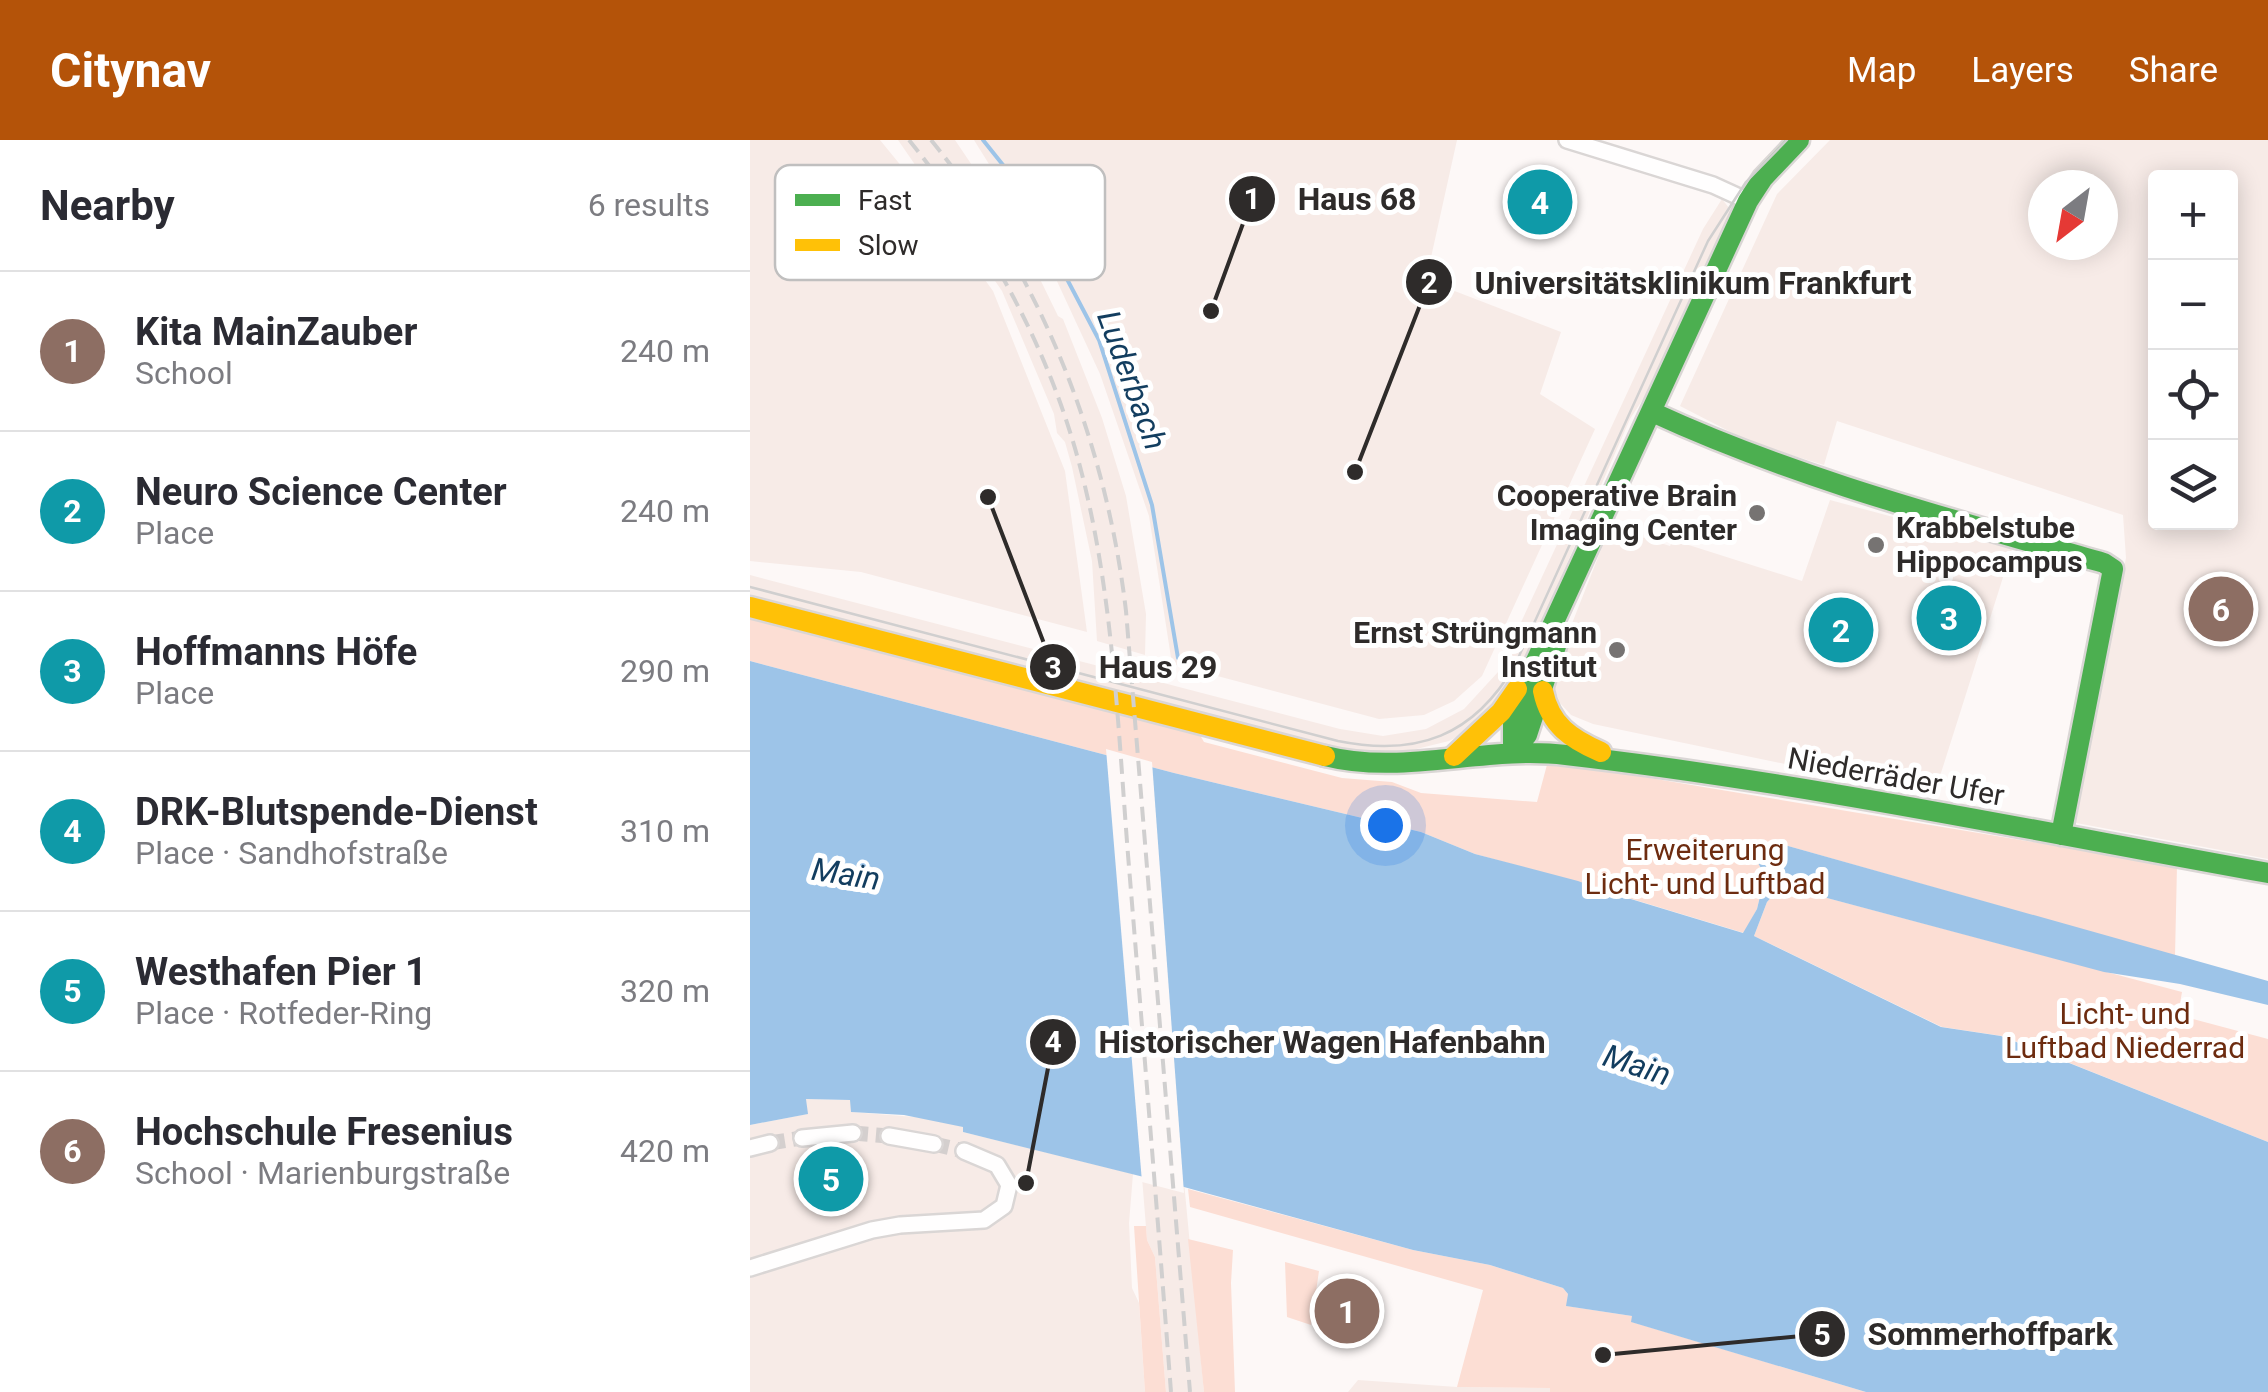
<!DOCTYPE html>
<meta charset="utf-8">
<style>
:root{--surface:#fff;--page:#f2f2f3;--text:#2b2b33;--muted:#7c7c81;--line:#e1e1e2;--accent:#b45309}
body{margin:0;font-family:Roboto,sans-serif;background:var(--page);color:var(--text)}
.controls{position:absolute;right:30px;top:30px;display:grid;overflow:hidden;border-radius:10px;box-shadow:0 5px 25px #0003}
.controls button{width:90px;height:90px;display:grid;place-items:center;padding:0;border:0;border-bottom:2px solid var(--line);background:var(--surface);color:var(--text);font:50px sans-serif}
.compass{position:absolute;left:1278px;top:30px;width:90px;height:90px;border-radius:50%;background:var(--surface);box-shadow:0 5px 25px #0003;rotate:211deg}
.you{position:absolute;left:635px;top:685px;width:35px;height:35px;margin:-25px;border:8px solid #fff;border-radius:50%;background:#1a73e8;box-shadow:0 0 0 15px #1a73e833}
.badge{display:grid;place-items:center;width:65px;height:65px;border-radius:50%;background:var(--accent);color:#fff;font-size:32px;font-weight:700}
.pin{position:absolute;translate:-50% -50%;border:5px solid #fff;box-shadow:0 2px 10px #0006}
.list{margin:0;padding:0;list-style:none}
h2{display:flex;justify-content:space-between;align-items:center;height:130px;margin:0;padding:0 40px;font-size:42px}
h2 small{font-size:32px;font-weight:400;color:var(--muted)}
.list li{display:grid;grid-template-columns:65px 1fr auto;gap:30px;align-items:center;box-sizing:border-box;height:160px;padding:0 40px;border-top:2px solid var(--line)}
.list b{display:block;font-size:38px;white-space:nowrap}
.list p{margin:0;font-size:32px;white-space:nowrap;color:var(--muted)}
.list em{font-size:32px;font-style:normal;color:var(--muted)}
.icon{flex:none;width:55px;height:55px;fill:none;stroke:currentColor;stroke-width:2;stroke-linecap:round;stroke-linejoin:round}
.map{position:relative;flex:none;width:1518px;height:1252px;overflow:hidden}
header{display:flex;align-items:center;gap:60px;box-sizing:border-box;height:140px;padding:0 50px;background:var(--accent);color:#fff}
header strong{font-size:48px}
nav{display:flex;gap:55px;margin-inline-start:auto;font-size:35px}
main{display:flex}
aside{flex:1;background:var(--surface)}
.map>svg:first-child{display:block}
</style>
<header>
<strong>Citynav</strong>
<nav><a>Map</a><a>Layers</a><a>Share</a></nav>
</header>
<main>
<aside>
<h2>Nearby<small>6 results</small></h2>
<ul class="list">
<li><span class="badge" style="background:#8d6e63">1</span><div><b>Kita MainZauber</b><p>School</p></div><em>240 m</em></li>
<li><span class="badge" style="background:#0f9aa8">2</span><div><b>Neuro Science Center</b><p>Place</p></div><em>240 m</em></li>
<li><span class="badge" style="background:#0f9aa8">3</span><div><b>Hoffmanns Höfe</b><p>Place</p></div><em>290 m</em></li>
<li><span class="badge" style="background:#0f9aa8">4</span><div><b>DRK-Blutspende-Dienst</b><p>Place · Sandhofstraße</p></div><em>310 m</em></li>
<li><span class="badge" style="background:#0f9aa8">5</span><div><b>Westhafen Pier 1</b><p>Place · Rotfeder-Ring</p></div><em>320 m</em></li>
<li><span class="badge" style="background:#8d6e63">6</span><div><b>Hochschule Fresenius</b><p>School · Marienburgstraße</p></div><em>420 m</em></li>
</ul>
</aside>
<div class="map">
<svg width="1518" height="1252" viewBox="0 0 1518 1252">
<rect width="100%" height="100%" fill="#fdf8f7"/>
<path fill="#f7ebe7" fill-rule="evenodd" d="M 0,0 L 130,0 L 166,44 L 243,151 L 315,331 L 337,492 L 111,432 L 0,421 Z
M 148,0 L 205,0 L 267,92 L 308,176 L 313,179 L 352,278 L 376,356 L 396,474 L 395,515 L 347,501 L 342,421 L 322,327 L 315,302 L 307,293 L 304,274 L 252,151 Z
M 224,0 L 707,0 L 676,140 L 811,192 L 790,254 L 845,289 L 732,536 L 704,561 L 674,575 L 629,579 L 422,524 L 399,376 L 350,234 L 293,111 Z
M 1080,0 L 1518,0 L 1518,719 L 1321,682 L 1376,418 L 1373,375 L 1087,281 L 1074,325 L 1002,303 L 930,266 L 1027,54 ZM 1406,38 L 1480,38 L 1480,382 L 1406,382 ZM 1293,45 L 1353,45 L 1353,105 L 1293,105 Z
M 972,59 L 983,73 L 904,256 L 897,253 L 880,279 L 774,522 L 752,558 L 715,593 L 699,601 L 646,614 L 603,611 L 0,458 L 0,435 L 590,589 L 633,596 L 676,589 L 714,569 L 748,532 L 953,89 Z
M 1080,360 L 1262,409 L 1184,655 L 843,584 L 821,575 L 810,563 L 803,544 L 808,519 L 860,387 L 920,406 L 923,400 L 1052,441 Z
M 56,959 L 101,960 L 102,972 L 177,978 L 214,987 L 213,992 L 383,1034 L 379,1083 L 382,1148 L 389,1163 L 395,1252 L 0,1252 L 0,985 L 57,974 Z
M 392,1037 L 434,1042 L 454,1252 L 416,1252 L 405,1117 L 397,1100 Z
M 608,1240 L 707,1247 L 801,1248 L 800,1252 L 598,1252 Z"/>
<path fill="#fcded4" d="M 0,476 L 450,595 L 454,602 L 592,638 L 642,642 L 671,653 L 787,662 L 798,621 L 1427,726 L 1425,816 L 1031,704 L 1006,719 L 1015,736 L 1007,769 L 994,793 L 862,753 L 859,759 L 834,749 L 835,744 L 725,714 L 671,692 L 424,633 L 0,521 Z
M 1032,746 L 1432,852 L 1428,875 L 1518,899 L 1518,1002 L 1252,896 L 1192,887 L 1004,796 L 1017,762 Z
M 438,1049 L 663,1110 L 740,1125 L 813,1148 L 818,1154 L 817,1166 L 882,1176 L 882,1182 L 1116,1252 L 800,1252 L 800,1248 L 707,1247 L 733,1150 L 440,1067 Z
M 384,1086 L 396,1086 L 397,1100 L 405,1117 L 416,1252 L 395,1252 Z
M 438,1099 L 483,1110 L 481,1143 L 485,1252 L 454,1252 Z
M 535,1122 L 569,1131 L 561,1185 L 537,1177 Z"/>
<path fill="#9dc4e8" d="M 0,521 L 424,633 L 671,692 L 725,714 L 828,741 L 836,744 L 835,750 L 858,758 L 861,753 L 993,793 L 1007,769 L 1015,736 L 1006,719 L 1007,712 L 1031,704 L 1518,841 L 1518,865 L 1430,844 L 1354,832 L 1032,746 L 1017,762 L 1004,796 L 1191,887 L 1251,896 L 1518,1002 L 1518,1252 L 1116,1252 L 881,1182 L 882,1176 L 816,1166 L 818,1154 L 813,1148 L 740,1125 L 663,1110 L 434,1047 L 213,992 L 213,987 L 154,975 L 101,972 L 100,960 L 56,959 L 58,974 L 0,985 Z"/>
<path fill="#fdf8f7" d="M 356,609 L 402,622 L 434,1053 L 392,1042 Z"/>
<g fill="none" stroke-linecap="round" stroke-linejoin="round">
<path stroke="#9dc4e8" stroke-width="4" d="M 233,0 L 265,40 L 349,200 L 402,365 L 428,518"/>
<path stroke="#d4cfce" stroke-width="15" stroke-dasharray="15 8" stroke-linecap="butt" d="M 103,993 L 139,996
M 20,1003 L 52,998
M 184,1004 L 214,1011"/>
<g stroke="#dad6d5" stroke-width="20">
<path id="street" d="M 817,0 L 963,45 L 998,61
M 139,996 L 184,1004
M 52,998 L 103,993
M 0,1008 L 20,1003
M 0,1128 L 122,1090 L 150,1085 L 234,1080 L 254,1066 L 259,1045 L 247,1025 L 214,1011"/>
</g>
<g stroke="#dad6d5" stroke-width="25">
<path id="fast" d="M 902,272 C 1047,339 1201,379 1354,423 L 1363,429 L 1311,695
M 763,611 L 763,581 L 785,523 L 998,61 L 1013,38 L 1049,0
M 763,611 L 777,595 L 807,503
M 575,616 C 654,636 735,605 816,615 C 1051,642 1285,691 1518,733"/>
</g>
<g stroke="#dad6d5" stroke-width="25">
<path id="slow" d="M 0,467 L 575,616
M 793,551 C 800,585 821,599 851,612
M 704,616 L 751,572 L 767,549"/>
</g>
<use href="#street" stroke="#fffefe" stroke-width="15"/>
<use href="#fast" stroke="#4caf50" stroke-width="20"/>
<use href="#slow" stroke="#ffc107" stroke-width="20"/>
<path stroke="#d0cfcf" stroke-width="2.5" d="M 0,447 L 588,601 C 667,617 724,596 765,525 L 958,101 L 996,42 L 1037,0"/>
<path stroke="#d0cfcf" stroke-width="4" stroke-dasharray="15 8" stroke-linecap="butt" d="M 159,0 C 235,94 296,202 328,319 C 365,454 368,599 380,739 C 394,910 408,1081 421,1252
M 181,0 C 290,133 356,301 376,471 L 440,1252"/>
</g>
<g fill="#767372" stroke="#fff" stroke-width="4">
<circle cx="1007" cy="373" r="10"/>
<circle cx="1126" cy="405" r="10"/>
<circle cx="867" cy="510" r="10"/>
</g>
<g text-anchor="middle" stroke-width="10" stroke-linejoin="round" paint-order="stroke">
<g font-size="30" font-weight="bold" fill="#2e2b2a" stroke="#fff" text-anchor="end">
<text x="987" y="366">Cooperative Brain<tspan x="987" dy="34">Imaging Center</tspan></text>
<text x="1146" y="398" text-anchor="start">Krabbelstube<tspan x="1146" dy="34">Hippocampus</tspan></text>
<text x="847" y="503">Ernst Strüngmann<tspan x="847" dy="34">Institut</tspan></text>
</g>
<g font-size="30" fill="#2e2b2a" stroke="#fff">
<text transform="translate(1146 637) rotate(10)" y="10">Niederräder Ufer</text>
</g>
<g font-size="30" fill="#6d2c10" stroke="#fff">
<text x="955" y="720">Erweiterung<tspan x="955" dy="34">Licht- und Luftbad</tspan></text>
<text x="1375" y="884">Licht- und<tspan x="1375" dy="34">Luftbad Niederrad</tspan></text>
</g>
<g font-size="32" font-style="italic" fill="#123d5f" stroke="#fff">
<text transform="translate(382 240) rotate(70)" y="11">Luderbach</text>
<text transform="translate(96 734) rotate(9)" y="11">Main</text>
<text transform="translate(887 925) rotate(18)" y="11">Main</text>
</g>
</g>
<rect x="25" y="25" width="330" height="115" rx="15" fill="#fff" stroke="#c0bfbf" stroke-width="2.5"/>
<rect x="45" y="54" width="45" height="12" fill="#4caf50"/>
<rect x="45" y="99" width="45" height="12" fill="#ffc107"/>
<g font-size="28" fill="#2e2b2a">
<text x="108" y="70">Fast</text>
<text x="108" y="115">Slow</text>
</g>
<path fill="none" stroke="#2e2b2a" stroke-width="4" d="M461 171L502 59M605 332L679 142M238 357L303 527M276 1043L303 902M853 1215L1072 1194"/>
<g fill="#2e2b2a" stroke="#fff" stroke-width="4">
<circle cx="461" cy="171" r="10"/>
<circle cx="605" cy="332" r="10"/>
<circle cx="238" cy="357" r="10"/>
<circle cx="276" cy="1043" r="10"/>
<circle cx="853" cy="1215" r="10"/>
<circle cx="502" cy="59" r="25"/>
<circle cx="679" cy="142" r="25"/>
<circle cx="303" cy="527" r="25"/>
<circle cx="303" cy="902" r="25"/>
<circle cx="1072" cy="1194" r="25"/>
</g>
<g font-size="30" text-anchor="middle" font-weight="bold" fill="#fff">
<text x="502" y="69">1</text>
<text x="679" y="153">2</text>
<text x="303" y="538">3</text>
<text x="303" y="912">4</text>
<text x="1072" y="1205">5</text>
</g>
<g font-size="32" text-anchor="middle" font-weight="bold" fill="#2e2b2a" stroke="#fff" stroke-width="10" stroke-linejoin="round" paint-order="stroke">
<text x="607" y="70">Haus 68</text>
<text x="943" y="154">Universitätsklinikum Frankfurt</text>
<text x="408" y="538">Haus 29</text>
<text x="572" y="913">Historischer Wagen Hafenbahn</text>
<text x="1240" y="1205">Sommerhoffpark</text>
</g>
</svg>
<div class="controls">
<button>+</button>
<button>−</button>
<button><svg class="icon" aria-label="locate" viewBox="0 0 24 24"><circle cx="12" cy="12" r="6"/><path d="M12 2v4M12 18v4M2 12h4M18 12h4"/></svg></button>
<button><svg class="icon" aria-label="layers" viewBox="0 0 24 24"><path d="M12 4l9 5-9 5-9-5zM3 14l9 5 9-5"/></svg></button>
</div>
<svg class="compass" viewBox="-18 -18 36 36"><path d="M0-13l5 13h-10z" fill="#e53935"/><path d="M0 13l5-13h-10z" fill="#7c7c81"/></svg>
<div class="you"></div>
<div class="pin badge" style="left:597px;top:1171px;background:#8d6e63">1</div>
<div class="pin badge" style="left:1091px;top:490px;background:#0f9aa8">2</div>
<div class="pin badge" style="left:1199px;top:478px;background:#0f9aa8">3</div>
<div class="pin badge" style="left:790px;top:62px;background:#0f9aa8">4</div>
<div class="pin badge" style="left:81px;top:1039px;background:#0f9aa8">5</div>
<div class="pin badge" style="left:1471px;top:469px;background:#8d6e63">6</div>
</div>
</main>
